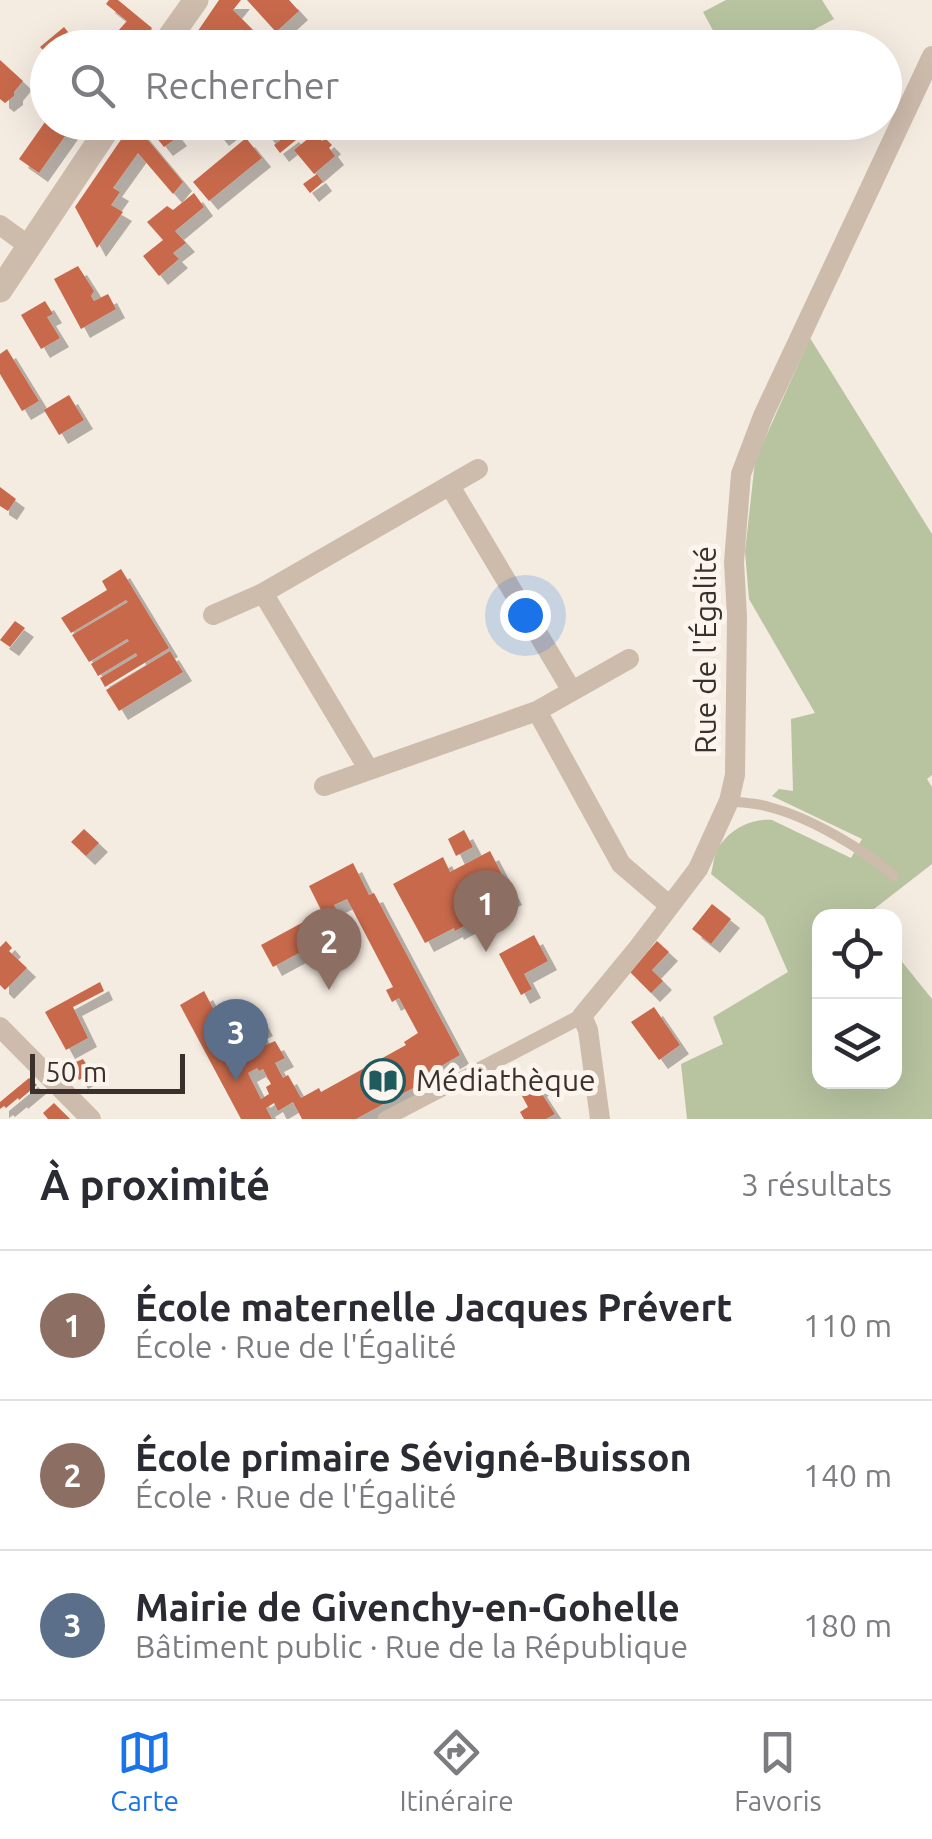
<!DOCTYPE html>
<html lang="fr">
<meta charset="utf-8">
<style>
:root{--surface:#fff;--page:#f2f2f3;--text:#2b2b33;--muted:#7c7c81;--line:#e1e1e2;--accent:#1a73e8}
body{margin:0;font-family:Ubuntu,sans-serif;background:var(--page);color:var(--text)}
.controls{position:absolute;right:30px;bottom:30px;display:grid;overflow:hidden;border-radius:20px;box-shadow:0 10px 40px #0002}
.controls button{width:90px;height:90px;display:grid;place-items:center;padding:0;border:0;border-bottom:2px solid var(--line);background:var(--surface);color:var(--text);font:50px sans-serif}
.scale{position:absolute;left:30px;bottom:25px;width:155px;box-sizing:border-box;padding-left:10px;border:5px solid #3b302b;border-top:0;font-size:28px;line-height:35px;white-space:nowrap;color:#3b302b;-webkit-text-stroke:8px #fbf5ee;paint-order:stroke}
.you{position:absolute;left:525px;top:615px;width:35px;height:35px;margin:-25px;border:8px solid #fff;border-radius:50%;background:#1a73e8;box-shadow:0 0 0 15px #1a73e833}
.badge{display:grid;place-items:center;width:65px;height:65px;border-radius:50%;background:var(--accent);color:#fff;font-size:32px;font-weight:700}
.pin{position:absolute;translate:-50% -82px;filter:drop-shadow(0 2px 5px #0008)}
.pin::after{content:'';position:absolute;top:52px;width:35px;height:30px;background:inherit;clip-path:polygon(0 0,100% 0,50% 100%)}
.list{margin:0;padding:0;list-style:none}
h2{display:flex;justify-content:space-between;align-items:center;height:130px;margin:0;padding:0 40px;font-size:42px}
h2 small{font-size:32px;font-weight:400;color:var(--muted)}
.list li{display:grid;grid-template-columns:65px 1fr auto;gap:30px;align-items:center;box-sizing:border-box;height:150px;padding:0 40px;border-top:2px solid var(--line)}
.list b{display:block;font-size:38px;white-space:nowrap}
.list p{margin:0;font-size:32px;white-space:nowrap;color:var(--muted)}
.list em{font-size:32px;font-style:normal;color:var(--muted)}
.icon{flex:none;width:55px;height:55px;fill:none;stroke:currentColor;stroke-width:2;stroke-linecap:round;stroke-linejoin:round}
.map{position:relative;flex:none;width:932px;height:1119px;overflow:hidden}
.search{position:absolute;background:var(--surface);box-shadow:0 10px 40px #0002;left:30px;right:30px;top:30px;height:110px;display:flex;align-items:center;gap:25px;box-sizing:border-box;padding:0 35px;border-radius:55px;color:var(--muted);font-size:38px}
.sheet{height:580px;background:var(--surface)}
nav{display:flex;justify-content:space-around;align-items:center;box-sizing:border-box;height:140px;border-top:2px solid var(--line);background:var(--surface);font-size:28px;color:var(--muted)}
nav a{display:grid;justify-items:center;gap:5px}
nav .on{color:var(--accent)}
.map>svg:first-child{display:block}
</style>
<div class="map">
<svg width="932" height="1119" viewBox="0 0 932 1119">
<defs>
<filter id="shadow"><feDropShadow dx="9" dy="9" stdDeviation="0" flood-color="#0004"/></filter>
</defs>
<rect width="100%" height="100%" fill="#f4ebe1"/>
<path fill="#b8c4a0" d="M 726,0 L 822,0 L 834,19 L 782,47 L 722,47 L 703,12 Z
M 810,338 L 932,534 L 932,775 L 927,779 L 932,787 L 932,864 L 865,916 L 820,916 L 820,1082 L 894,1082 L 895,953 L 932,999 L 932,1119 L 687,1119 L 681,1064 L 723,1044 L 713,1017 L 788,972 L 764,917 L 711,874 C 713,867 714,856 717,850 C 728,830 750,818 772,820 L 851,858 L 862,839 L 772,796 L 779,789 L 793,791 L 791,719 L 815,713 L 749,599 L 745,552 L 755,461 Z"/>
<path fill="#c8694b" fill-rule="evenodd" filter="url(#shadow)" d="M 109,0 L 118,0 L 152,28 L 136,48 L 114,48 L 108,42 L 127,21 L 106,4 Z
M 219,0 L 241,0 L 233,10 L 259,36 L 255,40 L 261,48 L 246,48 L 229,32 L 224,40 L 218,35 L 209,48 L 192,48 L 189,44 Z
M 247,0 L 289,0 L 299,11 L 276,32 Z
M 64,27 L 81,48 L 48,48 L 48,55 L 40,47 Z
M 0,60 L 23,81 L 14,92 L 14,96 L 5,103 L 0,99 Z
M 45,122 L 75,122 L 39,173 L 19,159 Z
M 133,122 L 183,182 L 173,194 L 138,153 L 113,188 L 120,192 L 111,205 L 123,212 L 97,248 L 75,207 Z
M 144,122 L 166,122 L 178,137 L 164,147 Z
M 208,122 L 234,122 L 236,125 L 220,137 Z
M 257,122 L 278,122 L 281,127 L 268,137 Z
M 290,133 L 296,140 L 280,153 L 274,145 Z
M 315,133 L 322,141 L 325,138 L 332,145 L 329,148 L 335,156 L 314,174 L 294,150 Z
M 246,138 L 262,158 L 209,201 L 193,182 Z
M 317,174 L 323,182 L 310,193 L 303,184 Z
M 194,193 L 204,207 L 175,231 L 186,243 L 173,253 L 179,259 L 159,276 L 143,256 L 163,240 L 147,222 L 167,206 L 173,210 Z
M 78,266 L 94,291 L 91,296 L 94,301 L 108,294 L 116,309 L 81,329 L 54,279 Z
M 45,301 L 53,314 L 47,317 L 60,338 L 41,349 L 21,315 Z
M 7,349 L 39,401 L 22,411 L 0,374 L 0,354 Z
M 69,395 L 84,420 L 59,435 L 44,410 Z
M 0,487 L 16,499 L 8,511 L 0,506 Z
M 121,569 L 169,648 L 105,687 L 100,678 L 137,656 L 136,653 L 98,676 L 91,664 L 129,641 L 127,639 L 89,662 L 72,635 L 128,602 L 126,600 L 71,633 L 61,618 L 107,590 L 102,581 Z
M 15,621 L 25,628 L 10,647 L 0,640 Z
M 170,651 L 183,672 L 119,711 L 106,690 Z
M 84,829 L 99,843 L 86,856 L 71,842 Z
M 464,830 L 473,847 L 456,856 L 448,839 Z
M 490,851 L 513,896 L 484,911 L 486,914 L 455,931 L 454,928 L 425,943 L 393,884 L 443,857 L 450,872 Z
M 353,863 L 369,895 L 374,893 L 460,1055 L 436,1069 L 439,1074 L 356,1119 L 302,1119 L 293,1102 L 278,1111 L 274,1103 L 266,1108 L 272,1119 L 241,1119 L 180,1005 L 204,991 L 223,1027 L 231,1023 L 228,1016 L 251,1003 L 264,1027 L 258,1030 L 266,1045 L 275,1041 L 285,1058 L 275,1063 L 283,1078 L 288,1075 L 301,1098 L 319,1088 L 321,1092 L 406,1045 L 404,1042 L 418,1033 L 399,998 L 392,1002 L 386,990 L 393,987 L 347,899 L 334,905 L 348,931 L 336,937 L 334,934 L 273,967 L 261,945 L 322,912 L 309,886 ZM 237,1033 L 241,1040 L 246,1037 L 254,1052 L 241,1061 L 228,1037 ZM 257,1068 L 259,1071 L 263,1069 L 271,1084 L 266,1087 L 269,1094 L 261,1099 L 248,1073 Z
M 712,904 L 731,919 L 711,944 L 692,929 Z
M 534,935 L 548,961 L 524,974 L 532,989 L 521,995 L 499,954 Z
M 6,941 L 12,948 L 9,951 L 27,968 L 5,990 L 0,985 L 0,947 Z
M 657,941 L 669,952 L 652,970 L 663,981 L 651,993 L 630,972 Z
M 100,982 L 104,991 L 73,1007 L 88,1038 L 66,1050 L 45,1012 Z
M 654,1007 L 680,1045 L 659,1060 L 631,1022 Z
M 83,1059 L 92,1073 L 79,1080 L 71,1064 Z
M 534,1074 L 540,1086 L 538,1088 L 555,1114 L 546,1119 L 524,1119 L 520,1112 L 528,1107 L 515,1083 Z
M 29,1078 L 37,1085 L 19,1100 L 18,1098 L 6,1108 L 4,1106 L 0,1109 L 0,1102 Z
M 54,1103 L 70,1119 L 48,1119 L 43,1113 Z"/>
<g fill="none" stroke-linecap="round" stroke-linejoin="round">
<path stroke="#cdbbac" stroke-width="10" d="M 730,801 C 743,803 757,803 769,807 C 809,817 864,849 894,876"/>
<path stroke="#cdbbac" stroke-width="15" d="M 385,1119 L 582,1016"/>
<path stroke="#cdbbac" stroke-width="20" d="M 0,225 L 29,246
M 450,486 L 572,691
M 263,593 L 369,770
M 213,615 L 263,593 L 478,469
M 537,711 L 629,659
M 324,786 L 537,711 L 621,864 L 670,906
M 0,1027 L 91,1119
M 600,1119 L 588,1030 L 582,1016 L 638,948 L 698,869 L 729,801 L 735,775 L 737,617 L 734,562 L 741,474 L 763,416 L 932,56"/>
<path stroke="#cdbbac" stroke-width="25" d="M 162,48 L 196,0
M 0,290 L 112,122"/>
</g>
<defs>
<g id="library-ring" transform="scale(2.25)"><circle r="9.5" fill="#fbf5ee" stroke="#1f5a5e" stroke-width="1.5"/><path d="M-6-4Q-3-5.5-.7-3.5V5Q-3 3-6 4ZM6-4Q3-5.5 .7-3.5V5Q3 3 6 4Z" fill="#1f5a5e"/></g>
</defs>
<g fill-rule="evenodd">
<use href="#library-ring" x="383" y="1081"/>
</g>
<g text-anchor="middle" stroke-width="10" stroke-linejoin="round" paint-order="stroke">
<g font-size="30" fill="#3b302b" stroke="#fbf5ee">
<text transform="translate(706 650) rotate(-90)" y="10">Rue de l'Égalité</text>
</g>
<g font-size="30" fill="#3b302b" stroke="#fbf5ee" text-anchor="start">
<text x="416" y="1091">Médiathèque</text>
</g>
</g>
</svg>
<div class="controls">
<button><svg class="icon" aria-label="locate" viewBox="0 0 24 24"><circle cx="12" cy="12" r="6"/><path d="M12 2v4M12 18v4M2 12h4M18 12h4"/></svg></button>
<button><svg class="icon" aria-label="layers" viewBox="0 0 24 24"><path d="M12 4l9 5-9 5-9-5zM3 14l9 5 9-5"/></svg></button>
</div>
<div class="scale">50 m</div>
<div class="you"></div>
<div class="pin badge" style="left:486px;top:952px;background:#8d6e63">1</div>
<div class="pin badge" style="left:329px;top:990px;background:#8d6e63">2</div>
<div class="pin badge" style="left:236px;top:1081px;background:#5c6f8a">3</div>
<div class="search"><svg class="icon" aria-label="search" viewBox="0 0 24 24"><circle cx="10" cy="10" r="6"/><path d="M15 15l6 6"/></svg>Rechercher</div>
</div>
<section class="sheet">
<h2>À proximité<small>3 résultats</small></h2>
<ul class="list">
<li><span class="badge" style="background:#8d6e63">1</span><div><b>École maternelle Jacques Prévert</b><p>École · Rue de l'Égalité</p></div><em>110 m</em></li>
<li><span class="badge" style="background:#8d6e63">2</span><div><b>École primaire Sévigné-Buisson</b><p>École · Rue de l'Égalité</p></div><em>140 m</em></li>
<li><span class="badge" style="background:#5c6f8a">3</span><div><b>Mairie de Givenchy-en-Gohelle</b><p>Bâtiment public · Rue de la République</p></div><em>180 m</em></li>
</ul>
</section>
<nav>
<a class="on"><svg class="icon" aria-label="map" viewBox="0 0 24 24"><path d="M3 6l6-2 6 2 6-2v14l-6 2-6-2-6 2zM9 4v14M15 6v14"/></svg>Carte</a>
<a><svg class="icon" aria-label="directions" viewBox="0 0 24 24"><path d="M12 3l9 9-9 9-9-9zM9 14v-3h6M13 9l2 2-2 2"/></svg>Itinéraire</a>
<a><svg class="icon" aria-label="saved" viewBox="0 0 24 24"><path d="M7 4h10v16l-5-4-5 4z"/></svg>Favoris</a>
</nav>
